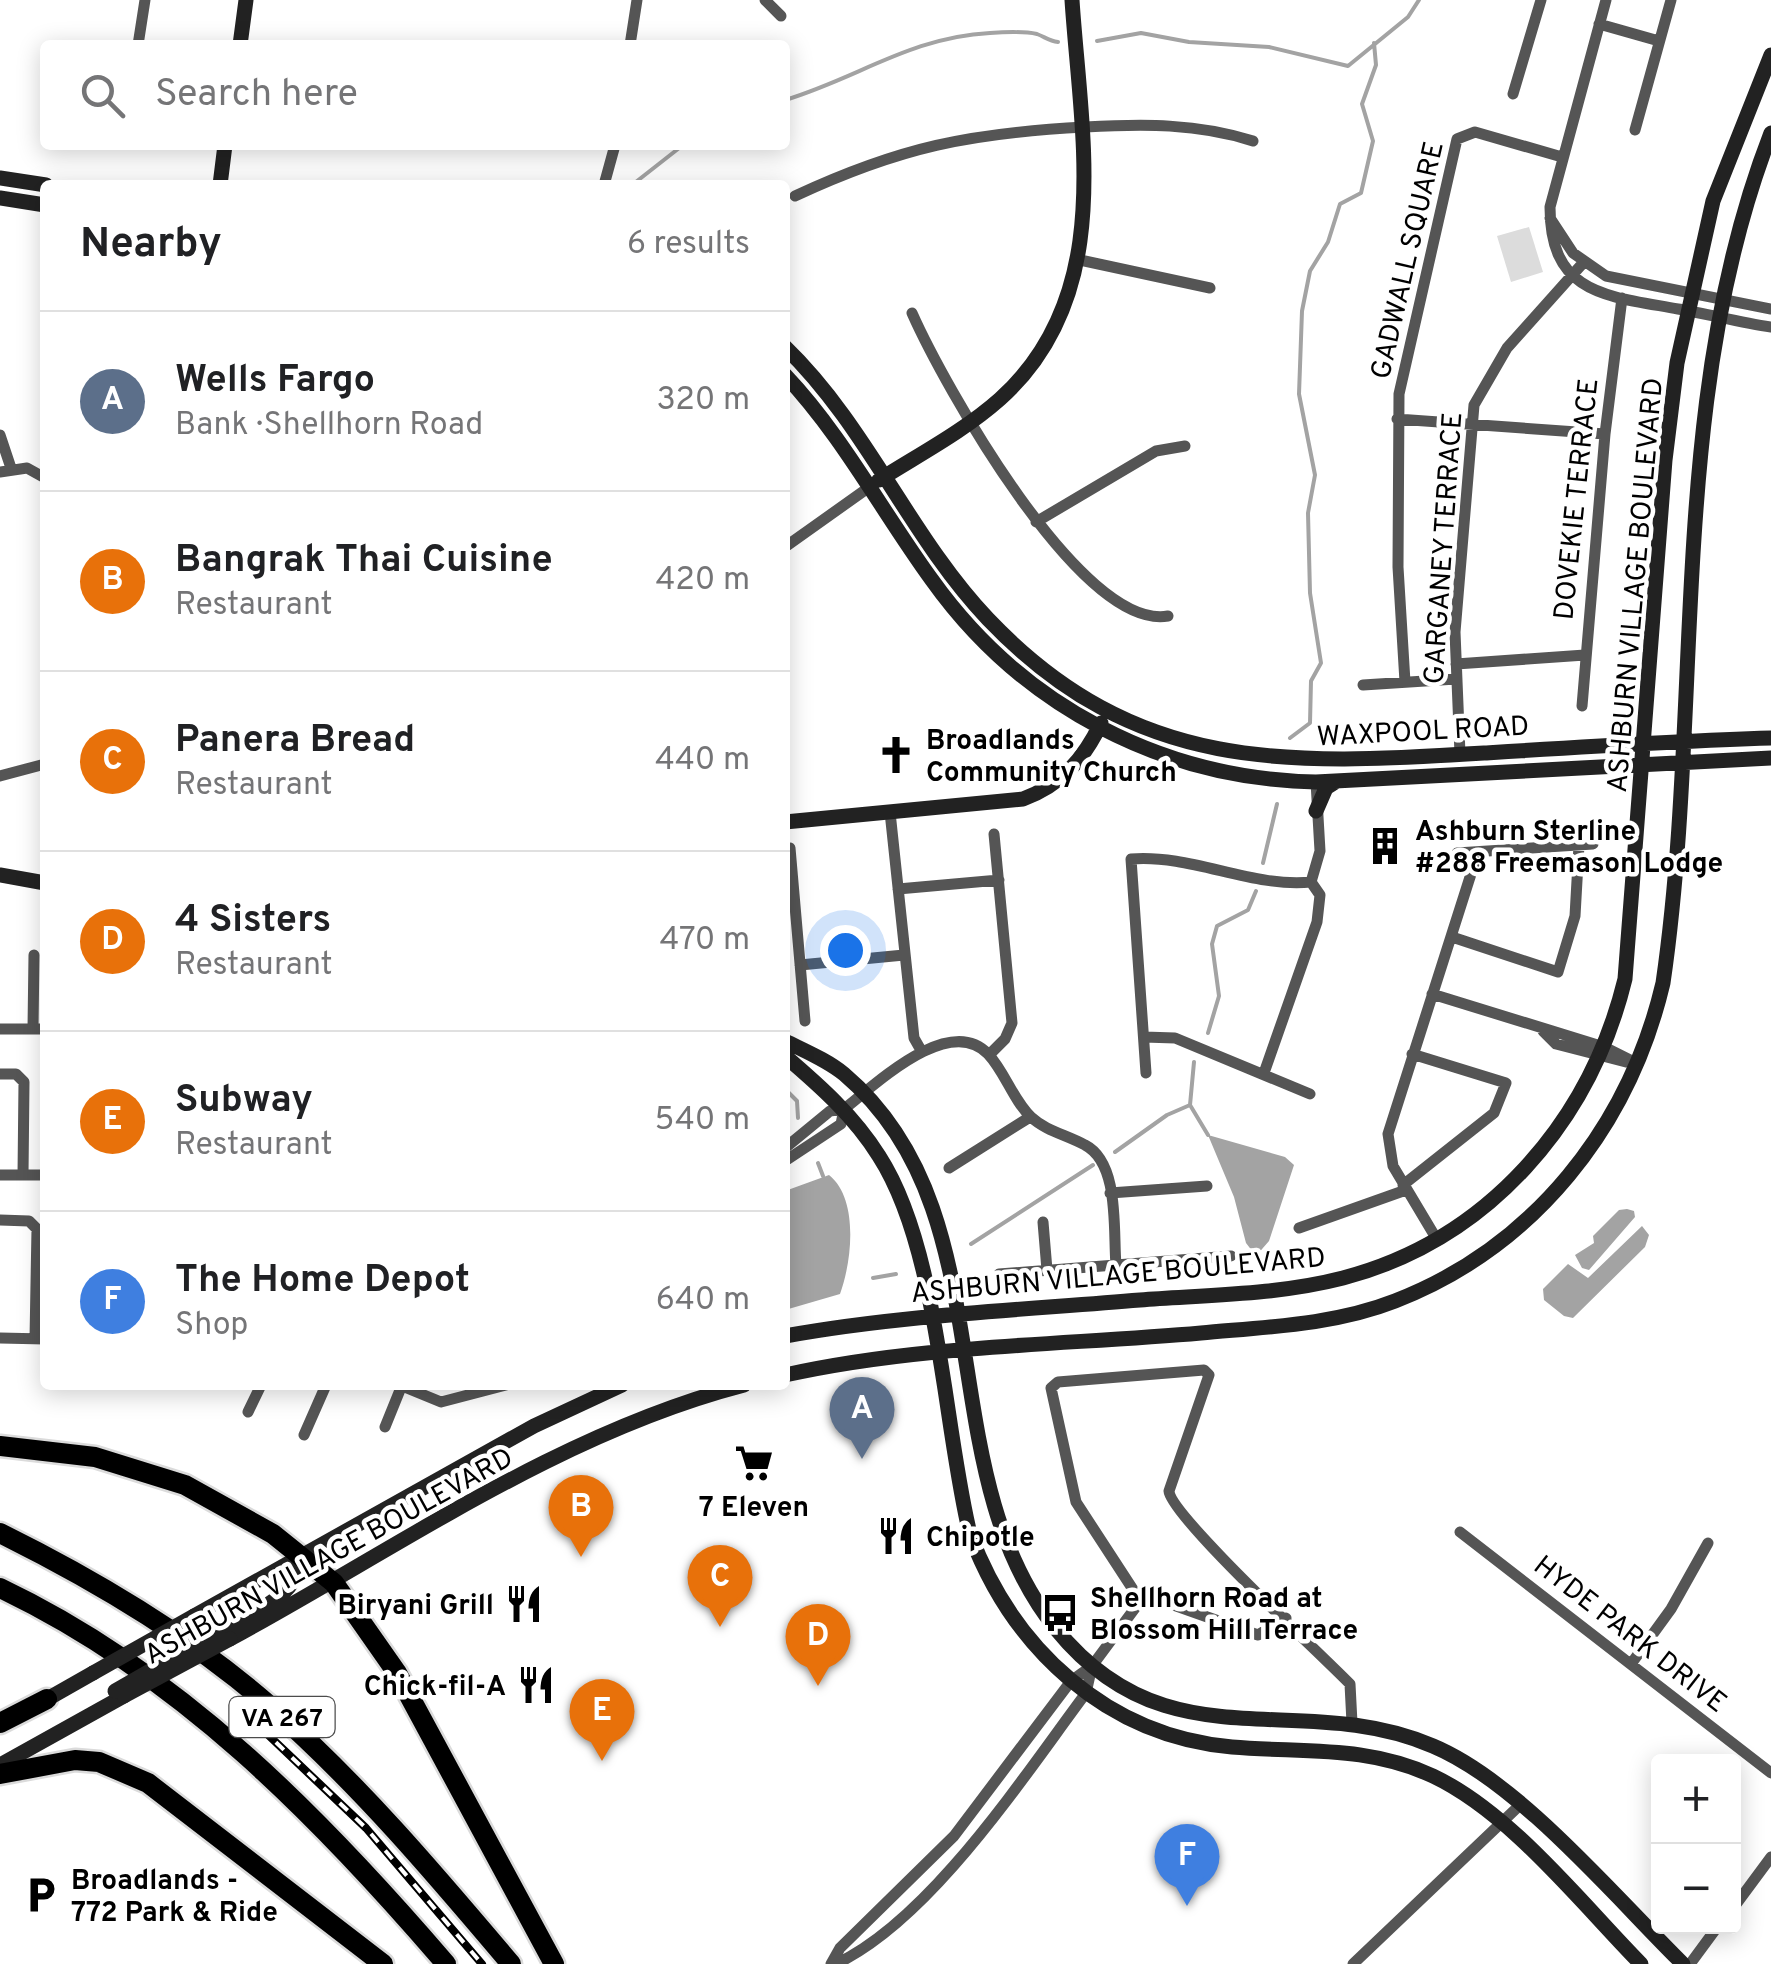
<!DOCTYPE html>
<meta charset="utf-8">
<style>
:root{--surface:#fff;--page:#f6f6f6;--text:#202124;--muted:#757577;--line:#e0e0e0;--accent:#000}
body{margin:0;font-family:Overpass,sans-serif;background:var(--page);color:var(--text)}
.controls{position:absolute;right:30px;bottom:30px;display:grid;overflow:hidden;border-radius:10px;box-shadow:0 5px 25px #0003}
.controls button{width:90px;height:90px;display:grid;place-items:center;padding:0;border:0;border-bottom:2px solid var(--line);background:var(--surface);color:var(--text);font:50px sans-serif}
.you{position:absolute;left:845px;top:950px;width:35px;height:35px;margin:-25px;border:8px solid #fff;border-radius:50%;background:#1a73e8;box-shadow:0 0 0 15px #1a73e833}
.badge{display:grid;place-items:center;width:65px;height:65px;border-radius:50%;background:var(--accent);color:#fff;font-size:32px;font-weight:700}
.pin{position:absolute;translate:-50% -82px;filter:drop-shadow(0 2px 5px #0008)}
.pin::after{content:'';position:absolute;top:52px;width:35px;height:30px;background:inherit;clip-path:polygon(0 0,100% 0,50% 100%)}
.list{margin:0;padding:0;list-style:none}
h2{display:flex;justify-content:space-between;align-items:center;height:130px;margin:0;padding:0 40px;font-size:42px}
h2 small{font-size:32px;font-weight:400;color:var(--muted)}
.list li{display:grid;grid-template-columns:65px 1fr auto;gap:30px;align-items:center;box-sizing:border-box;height:180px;padding:0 40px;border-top:2px solid var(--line)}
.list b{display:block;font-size:38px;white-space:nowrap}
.list p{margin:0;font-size:32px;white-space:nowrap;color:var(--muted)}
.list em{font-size:32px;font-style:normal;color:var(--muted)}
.icon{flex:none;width:55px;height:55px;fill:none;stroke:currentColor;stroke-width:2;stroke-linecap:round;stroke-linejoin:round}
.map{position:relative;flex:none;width:1771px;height:1964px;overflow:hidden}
.search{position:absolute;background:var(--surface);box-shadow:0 5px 25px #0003;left:40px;top:40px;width:750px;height:110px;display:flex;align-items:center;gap:25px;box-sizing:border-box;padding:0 35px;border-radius:10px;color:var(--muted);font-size:38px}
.panel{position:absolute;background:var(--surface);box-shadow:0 5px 25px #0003;left:40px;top:180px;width:750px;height:1210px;border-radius:10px}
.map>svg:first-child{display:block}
</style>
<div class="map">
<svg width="1771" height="1964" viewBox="0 0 1771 1964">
<rect width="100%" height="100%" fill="#fff"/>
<path fill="#dcdcdc" d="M 1529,227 L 1543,272 L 1511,282 L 1497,236 Z"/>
<path fill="#a3a3a3" d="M 1208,1135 L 1285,1157 L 1294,1165 L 1269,1241 L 1256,1256 L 1246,1243 L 1234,1197 Z
M 829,1175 C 859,1199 852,1261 840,1294 L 785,1310 L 785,1191 Z
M 1627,1209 L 1634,1211 L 1635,1217 L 1589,1270 L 1582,1268 L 1575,1255 L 1594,1243 L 1593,1236 L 1619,1210 Z
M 1642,1226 L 1649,1235 L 1645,1247 L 1573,1318 L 1564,1316 L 1544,1300 L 1543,1289 L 1568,1264 L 1588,1278 Z"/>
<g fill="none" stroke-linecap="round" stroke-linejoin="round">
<path stroke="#a3a3a3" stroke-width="4" d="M 1097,41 L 1141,33 L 1189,42 L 1269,47 L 1348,66 L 1408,17 L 1419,0
M 785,100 C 858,78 911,37 990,33 C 1004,32 1023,31 1037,34 C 1045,37 1049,41 1058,42
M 632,185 L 683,145
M 1290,738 L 1310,723 L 1311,681 L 1321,663 L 1310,593 L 1308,513 L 1315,475 L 1299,394 L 1302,311 L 1310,271 L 1328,242 L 1340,204 L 1361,193 L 1373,141 L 1362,104 L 1376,65 L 1374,43
M 1263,863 L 1277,804
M 1208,1033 L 1219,996 L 1212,944 L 1217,926 L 1248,910 L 1256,891
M 1194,1062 L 1190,1105 L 1208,1135
M 785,1089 L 797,1101 L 798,1118
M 1115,1152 L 1167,1115 L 1190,1105
M 818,1163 L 823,1176
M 971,1244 L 1093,1165
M 873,1278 L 896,1274"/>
<g stroke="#dbdbdb" stroke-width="25">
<path id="highway" d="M 0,1446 L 95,1457 L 185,1485 L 273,1534 L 334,1583 L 397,1673 L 554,1964
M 0,1533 C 95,1580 190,1636 270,1706 C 359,1784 435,1874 511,1964
M 0,1588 C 179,1673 319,1816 446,1964
M 0,1723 L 47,1699
M 0,1774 L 75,1760 L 99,1762 L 148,1783 L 383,1964"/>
</g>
<path stroke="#555" stroke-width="11" d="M 765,0 L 781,16
M 1606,0 L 1550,207 C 1550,295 1607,296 1678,309 C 1709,314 1740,323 1771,327
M 1599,24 L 1659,41
M 138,45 L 145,0
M 630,45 L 637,0
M 1513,94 L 1541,0
M 1635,130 L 1671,0
M 604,185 L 615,145
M 795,196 C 900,147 970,133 1085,127 C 1143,124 1197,123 1253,141
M 1550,218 L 1573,253 L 1606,276 L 1771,309
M 1080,260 L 1210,288
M 912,313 C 943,383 1081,631 1168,616
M 1397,419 L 1605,434
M 0,435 L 11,468
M 0,472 L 27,468 L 45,478
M 1036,522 L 1156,451 L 1185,446
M 785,547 L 868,488
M 1456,664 L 1585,655
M 1405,682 L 1398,567 L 1399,394 L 1457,139 L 1475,132 L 1562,157
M 1363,685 L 1456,679
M 1582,706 L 1605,434 L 1622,298
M 1460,754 L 1455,632 L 1474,405 L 1507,348 L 1583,263
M 0,776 L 45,764
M 890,812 L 914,1038 L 922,1052
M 790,848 L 805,1021
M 1457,853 L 1593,844
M 898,889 L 999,880
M 1452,937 L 1558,972 L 1575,916 L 1579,845
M 800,965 L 904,955
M 1432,994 L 1604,1047 L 1638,1064
M 0,1029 L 45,1029
M 33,1029 L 34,955
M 1543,1031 L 1556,1044 L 1626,1062
M 1144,1037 L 1175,1038 L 1310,1094
M 989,1055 L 1005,1039 L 1012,1023 L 994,834
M 1146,1073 L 1131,859 C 1192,854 1251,888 1311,882
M 1264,1073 L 1317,922 L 1320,895 L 1311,882 L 1320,851 L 1316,782
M 0,1074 L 16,1074 L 24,1082 L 23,1175
M 844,1109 C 875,1085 949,1013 988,1054 C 1005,1072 1013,1100 1031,1117 C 1046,1131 1067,1135 1085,1145 C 1120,1163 1113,1231 1116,1265
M 785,1148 L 830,1111 L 844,1109
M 785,1161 L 841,1124 L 844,1109
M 949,1168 L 1030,1117
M 0,1175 L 45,1175
M 1403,1185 L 1494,1113 L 1506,1083 L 1412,1054
M 1110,1193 L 1207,1186
M 0,1220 L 29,1221 L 37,1229 L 35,1339
M 1043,1222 L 1047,1270
M 1299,1228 L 1406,1190
M 1436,1238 L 1393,1166 L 1388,1134 L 1478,852
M 999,1274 L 1231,1256
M 0,1338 L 45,1339
M 402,1386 L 441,1402 L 506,1385
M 248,1412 L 261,1385
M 385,1427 L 402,1385
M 304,1435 L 326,1385
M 1460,1532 L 1771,1773
M 1286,1618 L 1258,1635 L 1134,1591 L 1076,1502 L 1051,1388 L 1058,1382 L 1204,1370 L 1209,1375 L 1169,1491 C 1170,1515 1323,1656 1350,1684 L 1352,1723
M 1631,1664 L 1671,1609 L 1708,1543
M 1734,1907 L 1771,1857
M 831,1964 L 840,1948 L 954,1836 L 1071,1681 L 1092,1666
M 836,1964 C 931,1919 1023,1777 1086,1693 L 1092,1666 L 1144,1596
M 1353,1964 L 1521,1804
M 1690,1964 L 1718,1926"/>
<path stroke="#222" stroke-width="15" d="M 240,45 L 246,0
M 0,178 L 46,185
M 220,185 L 225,145
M 0,198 L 45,205
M 785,347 C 867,426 910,537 988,619 C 1136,774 1288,765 1484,753 C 1580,747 1675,741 1771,738
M 785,375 C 842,435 883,513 932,580 C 1022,706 1162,779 1316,782 L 1771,758
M 879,480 C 920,454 964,431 1000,399 C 1116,295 1081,137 1072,0
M 1316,811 L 1326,788 L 1337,781
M 785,822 L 1023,799 C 1061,785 1084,759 1101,723
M 0,875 L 45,883
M 785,1041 C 805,1051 827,1060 844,1074 C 1009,1214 926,1468 1056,1629 C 1169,1768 1298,1688 1433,1746 C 1519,1782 1615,1897 1683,1964
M 785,1056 C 820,1086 854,1116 879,1156 C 939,1249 943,1423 970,1534 C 1013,1649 1107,1736 1232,1747 C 1303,1753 1366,1745 1433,1776 C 1511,1813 1581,1903 1641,1964
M 785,1336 C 902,1315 1021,1310 1140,1300 C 1207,1295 1277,1295 1343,1278 C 1488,1240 1590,1122 1625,979 L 1665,460 L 1677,363 L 1713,201 L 1771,55
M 785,1375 C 920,1345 1063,1345 1201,1333 C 1266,1327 1334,1325 1395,1301 C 1534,1247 1629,1127 1663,983 C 1704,701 1666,403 1771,133
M 194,1616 L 534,1426 L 622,1385
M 218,1632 C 249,1614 301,1597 300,1556
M 230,1639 C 396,1549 559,1433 744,1385
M 42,1702 L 93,1673
M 0,1765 L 124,1696"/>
<use href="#highway" stroke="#000" stroke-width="20"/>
<g stroke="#000" stroke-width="8">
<path id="rail" d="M 244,1712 L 366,1828 L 482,1964"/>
</g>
<use href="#rail" stroke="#fff" stroke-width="4" stroke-dasharray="11" stroke-linecap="butt"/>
<path stroke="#222" stroke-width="15" d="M 93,1673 L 194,1616
M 115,1691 L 218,1632
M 124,1696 L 230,1639"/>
</g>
<defs>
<g id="church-bare" transform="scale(3)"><path d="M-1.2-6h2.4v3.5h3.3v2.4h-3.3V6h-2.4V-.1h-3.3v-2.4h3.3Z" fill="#000" stroke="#fff" stroke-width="2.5" paint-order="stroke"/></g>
<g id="building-bare" transform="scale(3)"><path d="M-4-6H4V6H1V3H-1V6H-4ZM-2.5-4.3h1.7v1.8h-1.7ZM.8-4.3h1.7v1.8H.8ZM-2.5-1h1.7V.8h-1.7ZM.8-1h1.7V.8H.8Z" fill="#000" stroke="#fff" stroke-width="2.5" paint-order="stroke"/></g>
<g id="supermarket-bare" transform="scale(3)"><path d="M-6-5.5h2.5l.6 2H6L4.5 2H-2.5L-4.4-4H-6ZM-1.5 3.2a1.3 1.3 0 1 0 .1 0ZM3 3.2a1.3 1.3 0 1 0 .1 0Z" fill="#000" stroke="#fff" stroke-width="2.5" paint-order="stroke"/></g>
<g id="restaurant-bare" transform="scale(3)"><path d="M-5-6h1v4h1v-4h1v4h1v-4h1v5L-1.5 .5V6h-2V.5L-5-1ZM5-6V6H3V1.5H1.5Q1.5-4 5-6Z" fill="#000" stroke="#fff" stroke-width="2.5" paint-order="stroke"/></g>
<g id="bus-bare" transform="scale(3)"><path d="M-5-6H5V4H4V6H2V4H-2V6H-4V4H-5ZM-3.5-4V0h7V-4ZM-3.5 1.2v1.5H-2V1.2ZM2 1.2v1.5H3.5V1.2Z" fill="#000" stroke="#fff" stroke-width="2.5" paint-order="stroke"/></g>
<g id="parking-bare" transform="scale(3)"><path d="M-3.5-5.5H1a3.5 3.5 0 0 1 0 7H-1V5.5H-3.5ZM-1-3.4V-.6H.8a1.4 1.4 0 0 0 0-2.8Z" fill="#000" stroke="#fff" stroke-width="2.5" paint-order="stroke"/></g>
</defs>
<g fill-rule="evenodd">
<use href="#church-bare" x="896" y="755"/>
<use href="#building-bare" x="1385" y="846"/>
<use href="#supermarket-bare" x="754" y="1463"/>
<use href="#restaurant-bare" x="896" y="1536"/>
<use href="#restaurant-bare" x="524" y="1604"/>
<use href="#bus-bare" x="1060" y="1613"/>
<use href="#restaurant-bare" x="536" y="1685"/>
<use href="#parking-bare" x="41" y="1895"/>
</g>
<g text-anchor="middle" stroke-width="9" stroke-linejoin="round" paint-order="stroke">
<rect fill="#fff" stroke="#4c4c4c" stroke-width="2.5" x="229.5" y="1697" width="105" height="40" rx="8"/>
<g font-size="25" font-weight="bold" fill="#000">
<text x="282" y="1726">VA 267</text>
</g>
<g font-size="28" fill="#000" stroke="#fff">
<text transform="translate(1406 260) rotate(-77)" y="10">GADWALL SQUARE</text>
<text transform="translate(1575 499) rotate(-84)" y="10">DOVEKIE TERRACE</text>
<text transform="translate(1442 548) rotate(-86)" y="10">GARGANEY TERRACE</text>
<text transform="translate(1634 585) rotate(-85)" y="10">ASHBURN VILLAGE BOULEVARD</text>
<text transform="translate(1423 730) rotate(-3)" y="10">WAXPOOL ROAD</text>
<text transform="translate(1118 1274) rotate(-5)" y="10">ASHBURN VILLAGE BOULEVARD</text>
<text transform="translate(328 1555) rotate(-29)" y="10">ASHBURN VILLAGE BOULEVARD</text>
<text transform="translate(1631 1633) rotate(38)" y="10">HYDE PARK DRIVE</text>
</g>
<g font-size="28" font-weight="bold" fill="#000" stroke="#fff" text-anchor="start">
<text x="926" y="749">Broadlands<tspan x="926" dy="32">Community Church</tspan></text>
<text x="1415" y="840">Ashburn Sterline<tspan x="1415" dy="32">#288 Freemason Lodge</tspan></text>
<text x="754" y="1516" text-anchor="middle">7 Eleven</text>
<text x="926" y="1546">Chipotle</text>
<text x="1090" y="1607">Shellhorn Road at<tspan x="1090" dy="32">Blossom Hill Terrace</tspan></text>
<text x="494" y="1614" text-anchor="end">Biryani Grill</text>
<text x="506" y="1695" text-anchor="end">Chick-fil-A</text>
<text x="71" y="1889">Broadlands -<tspan x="71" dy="32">772 Park &amp; Ride</tspan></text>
</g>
</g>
</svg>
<div class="controls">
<button>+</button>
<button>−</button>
</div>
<div class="you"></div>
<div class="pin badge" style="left:862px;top:1459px;background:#5c6f8a">A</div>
<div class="pin badge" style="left:581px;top:1557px;background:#e8710a">B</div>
<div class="pin badge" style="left:720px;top:1627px;background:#e8710a">C</div>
<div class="pin badge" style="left:818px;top:1686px;background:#e8710a">D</div>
<div class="pin badge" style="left:602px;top:1761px;background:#e8710a">E</div>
<div class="pin badge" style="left:1187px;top:1906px;background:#3f7fe0">F</div>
<div class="search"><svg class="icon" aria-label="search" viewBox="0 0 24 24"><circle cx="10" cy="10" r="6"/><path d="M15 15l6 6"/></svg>Search here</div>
<section class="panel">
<h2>Nearby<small>6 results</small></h2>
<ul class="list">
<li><span class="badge" style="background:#5c6f8a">A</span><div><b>Wells Fargo</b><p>Bank · Shellhorn Road</p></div><em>320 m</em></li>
<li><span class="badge" style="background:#e8710a">B</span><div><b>Bangrak Thai Cuisine</b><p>Restaurant</p></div><em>420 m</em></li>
<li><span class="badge" style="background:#e8710a">C</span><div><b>Panera Bread</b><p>Restaurant</p></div><em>440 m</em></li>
<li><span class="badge" style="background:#e8710a">D</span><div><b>4 Sisters</b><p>Restaurant</p></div><em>470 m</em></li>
<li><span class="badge" style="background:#e8710a">E</span><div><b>Subway</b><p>Restaurant</p></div><em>540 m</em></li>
<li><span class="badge" style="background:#3f7fe0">F</span><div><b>The Home Depot</b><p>Shop</p></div><em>640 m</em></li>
</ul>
</section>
</div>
